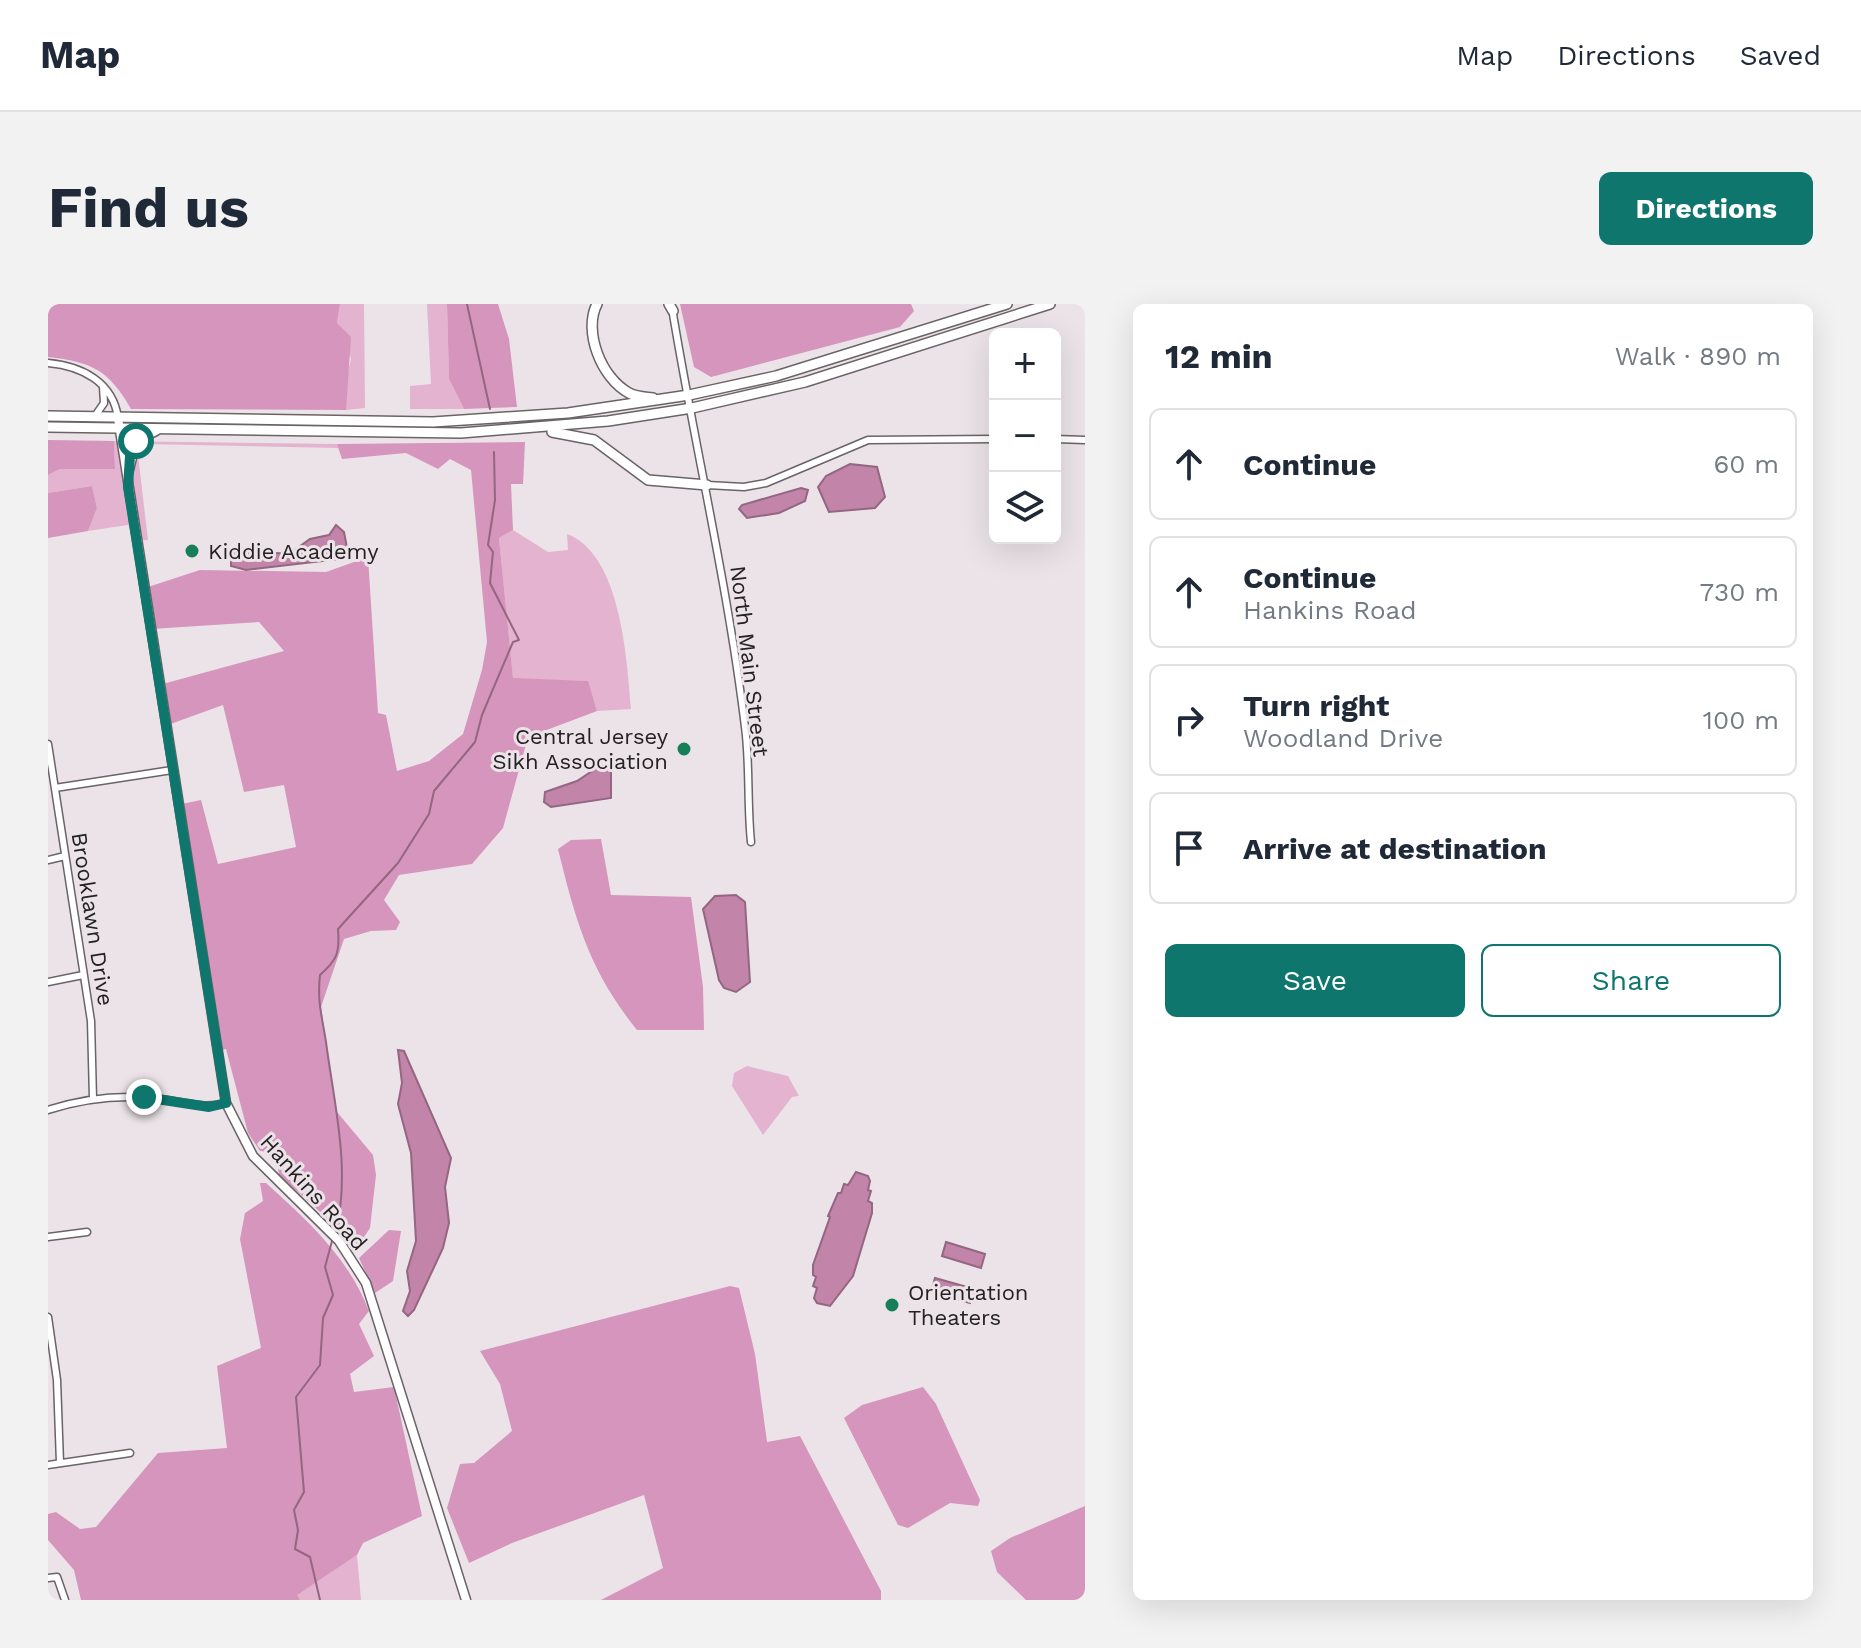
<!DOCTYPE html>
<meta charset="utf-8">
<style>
:root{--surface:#fff;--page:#f2f2f3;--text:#1f2937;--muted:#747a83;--line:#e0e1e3;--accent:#0f766e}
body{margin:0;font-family:"Work Sans",sans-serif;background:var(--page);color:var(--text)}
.controls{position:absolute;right:24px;top:24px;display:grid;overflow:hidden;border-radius:12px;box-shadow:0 8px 32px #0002}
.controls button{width:72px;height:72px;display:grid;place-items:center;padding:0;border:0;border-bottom:2px solid var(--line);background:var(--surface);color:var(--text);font:40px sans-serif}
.stop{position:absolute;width:24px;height:24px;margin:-18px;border:6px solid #0f766e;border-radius:50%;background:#fff}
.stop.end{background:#0f766e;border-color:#fff;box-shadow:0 2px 8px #0008}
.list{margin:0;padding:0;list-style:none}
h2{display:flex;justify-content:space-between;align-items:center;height:104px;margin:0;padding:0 32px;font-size:34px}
h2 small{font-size:26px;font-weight:400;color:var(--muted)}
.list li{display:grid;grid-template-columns:52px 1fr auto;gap:24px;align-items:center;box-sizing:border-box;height:112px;margin:0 16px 16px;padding:0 16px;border:2px solid var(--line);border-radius:12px}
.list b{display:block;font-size:30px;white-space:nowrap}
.list p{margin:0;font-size:26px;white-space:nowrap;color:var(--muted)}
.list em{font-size:26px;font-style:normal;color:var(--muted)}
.actions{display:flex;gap:16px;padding:24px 32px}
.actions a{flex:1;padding:18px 0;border:2px solid var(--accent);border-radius:12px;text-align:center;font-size:28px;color:var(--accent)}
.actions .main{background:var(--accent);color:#fff}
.icon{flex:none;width:44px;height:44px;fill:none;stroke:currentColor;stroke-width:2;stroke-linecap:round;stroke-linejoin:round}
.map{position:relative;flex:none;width:1037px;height:1296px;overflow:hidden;border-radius:12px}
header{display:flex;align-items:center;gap:48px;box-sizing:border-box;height:112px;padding:0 40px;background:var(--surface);border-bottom:2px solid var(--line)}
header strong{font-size:38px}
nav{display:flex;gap:44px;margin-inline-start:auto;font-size:28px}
.intro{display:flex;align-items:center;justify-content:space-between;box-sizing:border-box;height:192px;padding:0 48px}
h1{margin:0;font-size:56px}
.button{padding:20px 36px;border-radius:12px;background:var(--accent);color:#fff;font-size:28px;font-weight:700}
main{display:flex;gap:48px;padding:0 48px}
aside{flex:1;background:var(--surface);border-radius:12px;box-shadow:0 8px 32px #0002}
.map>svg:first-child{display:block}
</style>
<header>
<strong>Map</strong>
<nav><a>Map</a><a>Directions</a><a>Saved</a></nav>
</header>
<div class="intro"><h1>Find us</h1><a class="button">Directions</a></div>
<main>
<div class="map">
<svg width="1037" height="1296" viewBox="0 0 1037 1296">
<rect width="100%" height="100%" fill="#ebe3e7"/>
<path fill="#e3b3cf" d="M 292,0 L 316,0 L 317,104 L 298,106 L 297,82 L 303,55 L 289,19 Z
M 379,0 L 399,0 L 401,75 L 416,105 L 362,105 L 362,82 L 383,80 Z
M 66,137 L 289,140 L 291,144 L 97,140 L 90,151 L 100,236 L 88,237 L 86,220 L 40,227 L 49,204 L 44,182 L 0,189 L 0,171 L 12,165 L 67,165 Z
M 465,226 L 500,248 L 520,246 L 519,230 C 573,250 579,356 583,405 L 549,407 L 539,377 L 465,375 L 451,234 Z
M 699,762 L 740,772 L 751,792 L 744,793 L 715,831 L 684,782 L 686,769 Z
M 309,1251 L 313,1296 L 252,1296 L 248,1291 Z"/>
<path fill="#d595bc" d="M 0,0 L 292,0 L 289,19 L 303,33 L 298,106 L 83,105 C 61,66 44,58 0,53 Z
M 399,0 L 450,0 L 461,35 L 469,103 L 416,105 L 401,75 Z
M 632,0 L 863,0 L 866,7 L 852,23 L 663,73 L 646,63 Z
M 0,136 L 66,137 L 67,165 L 12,165 L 0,171 Z
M 477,138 L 475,180 L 463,180 L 465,226 L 451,234 L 465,374 L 540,377 L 549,407 L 480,433 L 455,524 L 424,560 L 351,571 L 336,596 L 352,618 L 348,626 L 323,627 L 296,635 L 273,703 L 289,808 L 325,851 L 328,871 L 322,924 L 310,942 L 231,871 L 229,856 L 221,848 L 212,847 L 200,829 L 178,745 L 169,747 L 129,501 L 153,496 L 170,560 L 248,543 L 236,481 L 196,488 L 175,401 L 117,422 L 111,381 L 236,347 L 211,318 L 103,325 L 100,283 L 152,266 L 278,268 L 320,253 L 330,409 L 338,411 L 349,467 L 381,457 L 415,430 L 434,366 L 439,338 L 423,166 L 402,155 L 390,165 L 358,149 L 294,155 L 289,140 Z
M 44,182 L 49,204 L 40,227 L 0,234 L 0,189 Z
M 553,535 L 563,591 L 643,593 L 655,683 L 656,726 L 589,726 C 541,666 528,618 510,545 L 523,536 Z
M 212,879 L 218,879 C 260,917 300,953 321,1007 L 311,1020 L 326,1052 L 302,1070 L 306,1088 L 346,1083 L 374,1212 L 315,1239 L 309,1251 L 249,1291 L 252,1296 L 33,1296 L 26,1266 L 0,1236 L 0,1210 L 8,1208 L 32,1225 L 48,1223 L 110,1149 L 179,1144 L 169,1062 L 213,1044 L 192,935 L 197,909 L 215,897 Z
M 341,926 L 353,927 L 345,977 L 327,989 L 311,954 Z
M 682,982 L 691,984 L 707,1050 L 719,1138 L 752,1132 L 833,1287 L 833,1296 L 553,1296 L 615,1264 L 596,1191 L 464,1239 L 421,1259 L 399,1204 L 412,1160 L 426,1159 L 464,1127 L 452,1080 L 432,1047 Z
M 875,1083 L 888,1100 L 932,1196 L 930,1202 L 902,1199 L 860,1224 L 850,1221 L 796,1114 L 814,1101 Z
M 1037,1202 L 1037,1296 L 978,1296 L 949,1268 L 943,1247 L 962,1234 Z"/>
<path fill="#c284a9" stroke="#936681" stroke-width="2" d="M 802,160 L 829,163 L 837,193 L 827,204 L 781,208 L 770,183 L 778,172 Z
M 753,184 L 760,186 L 757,197 L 731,209 L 699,214 L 691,205 L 694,201 Z
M 288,221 L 296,228 L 301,254 L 198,266 L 183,262 L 183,250 L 190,246 L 241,250 L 262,235 L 281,231 Z
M 553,461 L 563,465 L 563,494 L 503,503 L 496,498 L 497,488 L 529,477 Z
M 688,591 L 697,598 L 702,678 L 688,688 L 676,684 L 671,676 L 655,605 L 667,592 Z
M 350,746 L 356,747 L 403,854 L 397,883 L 401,919 L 395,944 L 366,1006 L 360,1012 L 355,1007 L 362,987 L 359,967 L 368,937 L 363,849 L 350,800 L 354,779 Z
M 808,868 L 820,872 L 822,877 L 820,886 L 823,887 L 820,897 L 824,899 L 824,909 L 805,972 L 782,1002 L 769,999 L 766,994 L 769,984 L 765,982 L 768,973 L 765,971 L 765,961 L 782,913 L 780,912 L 790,889 L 793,889 L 796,880 L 800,881 Z
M 898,938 L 937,950 L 933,964 L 894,952 Z
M 887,974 L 926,985 L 922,999 L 883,988 Z"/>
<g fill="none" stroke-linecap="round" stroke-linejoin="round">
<path stroke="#936681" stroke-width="2" d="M 419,0 L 442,105
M 288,927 C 303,865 286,800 278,738 C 274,712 269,698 272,671 C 289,656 292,649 290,625 L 350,559 L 381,510 L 386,487 L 427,438 L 434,411 L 465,338 L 471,336 L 442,279 L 445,248 L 440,241 L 447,196 L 446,148
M 272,1296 L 262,1253 L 247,1245 L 250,1226 L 246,1206 L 256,1188 L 248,1093 L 272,1061 L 275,1014 L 285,991 L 277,963 L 284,937"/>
<g stroke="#6a6367" stroke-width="9">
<path id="minor" d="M 624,4 C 647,144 680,282 697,423 C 702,460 699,499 703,538
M 0,59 C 34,62 65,78 70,114
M 47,112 L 56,99 L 55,83
M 1007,135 L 1037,136
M 659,181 L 696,183 L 718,179 L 820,136 L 947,135
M 0,440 L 43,717 L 45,795
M 7,484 L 124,466
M 0,556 L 17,552
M 0,678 L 35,671
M 0,806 C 34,795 69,791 104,794 C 130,796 153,806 178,799
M 0,933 L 39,928
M 0,1013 L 9,1076 L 12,1159
M 0,1161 L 82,1149
M 0,1274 L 9,1273 L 17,1296"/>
</g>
<g stroke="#6a6367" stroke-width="11">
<path id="major" d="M 70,114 L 178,799 L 205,852 L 291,937 L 318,979 L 418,1296
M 81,166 L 88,137 L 108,127"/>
</g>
<g stroke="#6a6367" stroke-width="12">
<path id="highway" d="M 549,0 C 535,27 553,74 581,89 C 588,93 597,93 605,94
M 621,0 L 625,7
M 0,112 L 385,118 L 520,109 L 641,91 L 728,72 L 959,0
M 0,123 L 413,129 L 560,117 L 644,104 L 757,78 L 1002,0
M 504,128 L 546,136 L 600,176 L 659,181"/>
</g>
<use href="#minor" stroke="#fff" stroke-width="6"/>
<use href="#major" stroke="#fff" stroke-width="8"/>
<use href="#highway" stroke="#fff" stroke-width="9"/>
</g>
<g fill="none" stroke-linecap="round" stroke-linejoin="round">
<path stroke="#0f766e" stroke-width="10" d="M 88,137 L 82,152 L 80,183 L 178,799 L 161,803 L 96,793"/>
</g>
<g fill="#167e59" stroke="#ebe3e7" stroke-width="3">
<circle cx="144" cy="247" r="8"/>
<circle cx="636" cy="445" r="8"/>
<circle cx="844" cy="1001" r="8"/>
</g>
<g text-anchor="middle" stroke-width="6" stroke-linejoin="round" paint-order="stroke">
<g font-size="22" fill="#242123" stroke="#ebe3e7" text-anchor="start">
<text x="160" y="255">Kiddie Academy</text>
<text x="620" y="440" text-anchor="end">Central Jersey<tspan x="620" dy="25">Sikh Association</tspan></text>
<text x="860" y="996">Orientation<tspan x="860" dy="25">Theaters</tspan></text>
</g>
<g font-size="22" fill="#242123" stroke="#ebe3e7">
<text transform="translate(702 357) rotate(83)" y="8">North Main Street</text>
<text transform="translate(45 615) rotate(81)" y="8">Brooklawn Drive</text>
<text transform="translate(266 888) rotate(48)" y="8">Hankins Road</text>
</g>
</g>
</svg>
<div class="controls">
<button>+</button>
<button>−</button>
<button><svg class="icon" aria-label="layers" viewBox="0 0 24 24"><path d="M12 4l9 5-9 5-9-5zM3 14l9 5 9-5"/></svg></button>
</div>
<div class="stop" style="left:88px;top:137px"></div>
<div class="stop end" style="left:96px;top:793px"></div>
</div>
<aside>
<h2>12 min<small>Walk · 890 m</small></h2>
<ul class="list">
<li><svg class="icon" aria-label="ahead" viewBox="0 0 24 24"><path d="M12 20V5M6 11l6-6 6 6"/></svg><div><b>Continue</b></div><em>60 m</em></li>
<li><svg class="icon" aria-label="ahead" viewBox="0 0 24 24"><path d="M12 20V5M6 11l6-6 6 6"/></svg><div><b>Continue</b><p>Hankins Road</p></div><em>730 m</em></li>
<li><svg class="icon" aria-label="right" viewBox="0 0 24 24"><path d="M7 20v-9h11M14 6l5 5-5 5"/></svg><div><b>Turn right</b><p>Woodland Drive</p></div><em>100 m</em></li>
<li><svg class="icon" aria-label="arrive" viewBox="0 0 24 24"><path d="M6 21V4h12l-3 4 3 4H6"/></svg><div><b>Arrive at destination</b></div></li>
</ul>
<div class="actions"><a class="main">Save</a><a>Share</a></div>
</aside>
</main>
